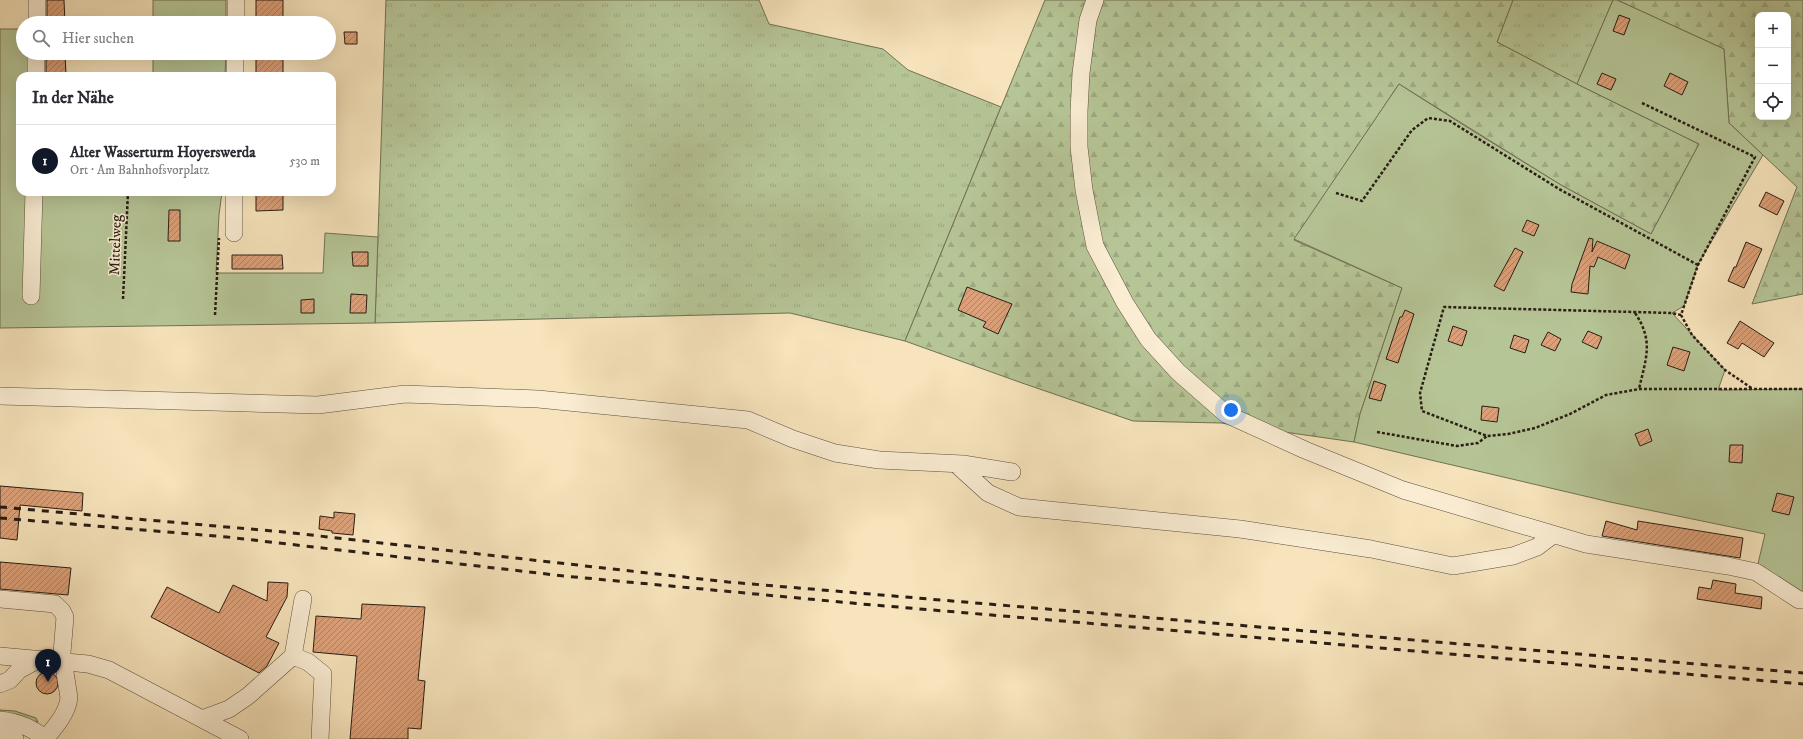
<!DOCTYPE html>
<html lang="de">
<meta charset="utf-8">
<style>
:root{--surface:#fff;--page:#f2f2f3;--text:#2b2b33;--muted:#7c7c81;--line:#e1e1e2;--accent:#111827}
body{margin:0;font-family:"IM FELL DW Pica",serif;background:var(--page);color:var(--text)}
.controls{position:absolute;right:12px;top:12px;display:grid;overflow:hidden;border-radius:8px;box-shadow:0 4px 16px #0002}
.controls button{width:36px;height:36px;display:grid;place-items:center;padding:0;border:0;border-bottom:1px solid var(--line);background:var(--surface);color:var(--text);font:20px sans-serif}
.you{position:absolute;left:1231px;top:410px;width:14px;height:14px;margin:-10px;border:3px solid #fff;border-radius:50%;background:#1a73e8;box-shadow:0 0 0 6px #1a73e833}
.badge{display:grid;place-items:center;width:26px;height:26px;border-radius:50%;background:var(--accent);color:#fff;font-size:13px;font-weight:700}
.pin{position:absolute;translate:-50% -33px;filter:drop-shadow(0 1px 2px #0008)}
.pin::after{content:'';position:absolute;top:21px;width:14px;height:12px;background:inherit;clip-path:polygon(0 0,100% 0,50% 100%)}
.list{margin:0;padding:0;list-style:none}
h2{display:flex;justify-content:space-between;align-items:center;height:52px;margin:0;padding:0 16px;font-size:17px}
h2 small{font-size:13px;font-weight:400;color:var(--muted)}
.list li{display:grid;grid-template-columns:26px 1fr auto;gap:12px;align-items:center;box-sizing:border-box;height:72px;padding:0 16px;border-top:1px solid var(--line)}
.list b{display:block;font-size:15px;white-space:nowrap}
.list p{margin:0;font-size:13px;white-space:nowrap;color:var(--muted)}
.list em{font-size:13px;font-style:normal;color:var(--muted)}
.icon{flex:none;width:22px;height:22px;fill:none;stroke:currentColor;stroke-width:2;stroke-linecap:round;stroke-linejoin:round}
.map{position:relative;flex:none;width:1803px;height:739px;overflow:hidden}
.search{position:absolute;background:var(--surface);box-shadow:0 4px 16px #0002;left:16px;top:16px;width:320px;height:44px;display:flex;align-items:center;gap:10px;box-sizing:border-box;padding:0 14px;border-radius:22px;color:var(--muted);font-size:15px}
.panel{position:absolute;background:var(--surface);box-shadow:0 4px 16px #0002;left:16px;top:72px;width:320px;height:124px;border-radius:12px}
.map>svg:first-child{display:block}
</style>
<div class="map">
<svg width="1803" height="739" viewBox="0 0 1803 739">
<defs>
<pattern id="grass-tufts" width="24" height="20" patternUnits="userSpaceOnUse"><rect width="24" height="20" fill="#b6c596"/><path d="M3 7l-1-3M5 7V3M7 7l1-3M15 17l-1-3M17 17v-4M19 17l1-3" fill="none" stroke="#9ca980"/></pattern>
<pattern id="forest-firs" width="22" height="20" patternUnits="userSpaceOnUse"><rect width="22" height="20" fill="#b6c596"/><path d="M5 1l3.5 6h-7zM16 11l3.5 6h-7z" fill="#9ca980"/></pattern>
<pattern id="building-hatch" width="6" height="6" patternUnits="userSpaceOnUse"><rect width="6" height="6" fill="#dca17a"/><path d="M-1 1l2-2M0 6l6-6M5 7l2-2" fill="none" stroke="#b28363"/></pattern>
</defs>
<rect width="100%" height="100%" fill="#f7e4bc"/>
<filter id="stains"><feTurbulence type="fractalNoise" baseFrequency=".005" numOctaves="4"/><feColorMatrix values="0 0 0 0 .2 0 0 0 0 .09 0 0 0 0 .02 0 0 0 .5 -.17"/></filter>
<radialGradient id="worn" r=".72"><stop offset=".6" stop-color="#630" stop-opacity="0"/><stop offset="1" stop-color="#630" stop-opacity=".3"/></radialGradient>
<path fill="url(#grass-tufts)" stroke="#707154" d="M 386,0 L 759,0 L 769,24 L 883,49 L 908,70 L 1001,107 L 905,341 L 790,313 L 375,323 Z
M 1513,0 L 1613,0 L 1577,84 L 1497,42 Z
M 0,710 L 15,711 L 36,718 L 38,722 L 4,716 Z"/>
<path fill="url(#forest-firs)" stroke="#707154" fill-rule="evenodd" d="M 1045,0 L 1513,0 L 1497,42 L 1577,84 L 1699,144 L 1651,234 L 1561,185 L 1399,84 L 1294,240 L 1402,288 L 1360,414 L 1354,442 L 1221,423 L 1133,421 L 1022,383 L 905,341 Z
M 1617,0 L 1803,0 L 1803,294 L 1752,304 L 1797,187 L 1729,123 L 1724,49 ZM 1758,15 L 1788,15 L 1788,117 L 1758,117 Z"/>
<path fill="#b6c596" stroke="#707154" d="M 153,0 L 226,0 L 226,23 L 153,23 Z
M 1613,0 L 1617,0 L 1724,49 L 1729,123 L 1763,155 L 1698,264 L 1684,306 L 1672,313 L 1725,370 L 1718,390 L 1803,389 L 1803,600 L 1756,572 L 1765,534 L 1610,502 L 1354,442 L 1360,414 L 1402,288 L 1294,239 L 1399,84 L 1465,126 L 1561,185 L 1651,234 L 1699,144 L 1577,84 Z
M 0,29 L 23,29 L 23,53 L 28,53 L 28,76 L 20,76 L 20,192 L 222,192 L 219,215 L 216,273 L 323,273 L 325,233 L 378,237 L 375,323 L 0,328 Z
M 153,53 L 226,53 L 225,76 L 153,76 Z"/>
<path fill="url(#building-hatch)" stroke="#291d13" d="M 47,0 L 64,0 L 65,23 L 47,23 Z
M 256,0 L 283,0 L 283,23 L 256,23 Z
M 1619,15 L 1630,19 L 1624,35 L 1613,31 Z
M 344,32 L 357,32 L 357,44 L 345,44 Z
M 46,53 L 65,53 L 66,75 L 46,75 Z
M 256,53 L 283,53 L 283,76 L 256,76 Z
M 1602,73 L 1616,79 L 1611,90 L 1597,84 Z
M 1670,73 L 1688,82 L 1682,95 L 1664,86 Z
M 256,192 L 283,192 L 283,210 L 256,211 Z
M 1766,192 L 1784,201 L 1777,215 L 1759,206 Z
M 169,210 L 180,210 L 180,241 L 168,241 Z
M 1527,220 L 1539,225 L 1534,236 L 1522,231 Z
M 1589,238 L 1593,239 L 1592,252 L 1597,241 L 1630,255 L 1625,269 L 1598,257 L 1594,267 L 1590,266 L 1588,294 L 1571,292 L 1572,284 Z
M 1746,242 L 1762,249 L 1744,288 L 1728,281 L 1734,267 L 1736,267 Z
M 1515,248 L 1523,252 L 1504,291 L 1494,286 Z
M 352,252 L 368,252 L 368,266 L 353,266 Z
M 232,255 L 282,255 L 283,269 L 232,269 Z
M 967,287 L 1012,304 L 998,334 L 983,327 L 986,322 L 958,310 Z
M 351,294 L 367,295 L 366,313 L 350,313 Z
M 314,299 L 314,313 L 301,313 L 301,300 Z
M 1405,310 L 1414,314 L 1398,363 L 1386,359 L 1400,317 L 1402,317 Z
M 1740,321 L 1774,343 L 1764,357 L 1742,343 L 1738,349 L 1727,343 Z
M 1453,326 L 1467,331 L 1462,346 L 1448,341 Z
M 1588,331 L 1602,337 L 1597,349 L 1582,342 Z
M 1548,332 L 1561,339 L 1555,351 L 1541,345 Z
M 1514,335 L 1529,340 L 1525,353 L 1510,348 Z
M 1673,347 L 1690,352 L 1684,371 L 1667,365 Z
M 1374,381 L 1386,385 L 1381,401 L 1369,398 Z
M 1482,406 L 1499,408 L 1497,422 L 1481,420 Z
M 1648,429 L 1652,441 L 1640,446 L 1635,434 Z
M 1730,445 L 1743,445 L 1742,463 L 1729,462 Z
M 0,486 L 83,493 L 82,511 L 20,505 L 17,540 L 0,538 Z
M 1777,493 L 1794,497 L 1789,515 L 1772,511 Z
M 334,512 L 355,514 L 353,535 L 332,533 L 332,531 L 319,529 L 320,516 L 334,518 Z
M 1606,521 L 1637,530 L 1638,521 L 1743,538 L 1740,558 L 1602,536 Z
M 0,562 L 71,568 L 68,595 L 0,589 Z
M 1713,580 L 1736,584 L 1735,593 L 1762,597 L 1761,609 L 1697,599 L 1699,587 L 1711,589 Z
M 268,582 L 288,583 L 287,597 L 266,637 L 279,643 L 267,666 L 259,673 L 151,617 L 167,587 L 219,613 L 233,585 L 267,601 Z
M 362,604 L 425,607 L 418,680 L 425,681 L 421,729 L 408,728 L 408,739 L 350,739 L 357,656 L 313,652 L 316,616 L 361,619 Z
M36 683a11 11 0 1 1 22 0a11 11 0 1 1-22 0Z"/>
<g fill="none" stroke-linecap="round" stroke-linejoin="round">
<g stroke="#5c4f3d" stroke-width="18">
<path id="minor" d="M 1095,0 L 1088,20 L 1081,73 L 1079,111 L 1079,147 L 1084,190 L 1095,246 L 1125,303 L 1148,339 L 1178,372 L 1226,414 L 1305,450 L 1403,490 L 1586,544 L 1728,566 L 1756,572 L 1799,600 L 1803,600
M 37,23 L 37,0
M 236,23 L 236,0
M 36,76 L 36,53
M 235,76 L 235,53
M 234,233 L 234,192
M 31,296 L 34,192
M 0,396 L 318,405 L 405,394 L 538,399 L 748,420 L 793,439 L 835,453 L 879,460 L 963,464 L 1012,472
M 956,464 L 988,493 L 1019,507 L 1240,529 L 1371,549 L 1453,566 L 1513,556 L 1537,547 L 1553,535
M 0,599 L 55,604 L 62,611 L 65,617 L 62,653 L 69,698 C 67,714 55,727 45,739
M 0,656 L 88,664 L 109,670 L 240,739
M 293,656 L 303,599
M 0,684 L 10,680 L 19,670 L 39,659
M 202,719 L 229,709 L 248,696 L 293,656 L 308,662 L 323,674 L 320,739
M 0,720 C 17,722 32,727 45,739
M 0,734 L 15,739"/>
</g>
<path stroke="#291d13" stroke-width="2.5" stroke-dasharray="3 2" stroke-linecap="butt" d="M 1642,103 L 1755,157 L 1698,265 L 1681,315 L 1692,335 L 1725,370 L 1753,389
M 1336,193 L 1362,201 L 1412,130 L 1428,118 L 1450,121 L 1559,189 L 1698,265
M 123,299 L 128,192
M 1635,313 C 1654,341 1646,358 1639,389
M 215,315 L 219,238
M 1681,315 L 1672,313 L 1444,307 L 1420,393 L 1422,411 L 1487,436 L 1508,434 L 1535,428 L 1570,414 L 1606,395 L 1639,389 L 1803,389
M 1377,432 L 1457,446 L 1478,443 L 1487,436"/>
<use href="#minor" stroke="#faedd3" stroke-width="17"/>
<path stroke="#291d13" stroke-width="3" stroke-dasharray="7 7" stroke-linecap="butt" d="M 0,507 L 284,532 L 728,582 L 1803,673
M 0,518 L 227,537 L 564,576 L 862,604 L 1803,684"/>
</g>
<g text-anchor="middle" stroke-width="3" stroke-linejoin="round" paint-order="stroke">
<g font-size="15" fill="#291d13" stroke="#faedd3">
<text transform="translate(115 245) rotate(-88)" y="5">Mittelweg</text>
</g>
</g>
<rect width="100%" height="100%" filter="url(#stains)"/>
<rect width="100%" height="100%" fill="url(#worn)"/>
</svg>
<div class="controls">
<button>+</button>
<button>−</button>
<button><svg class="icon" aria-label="locate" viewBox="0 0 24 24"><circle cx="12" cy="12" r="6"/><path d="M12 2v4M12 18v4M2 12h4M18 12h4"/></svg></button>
</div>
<div class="you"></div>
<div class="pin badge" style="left:48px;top:682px">1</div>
<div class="search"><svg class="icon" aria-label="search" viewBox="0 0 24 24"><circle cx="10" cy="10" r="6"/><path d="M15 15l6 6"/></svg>Hier suchen</div>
<section class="panel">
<h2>In der Nähe<small></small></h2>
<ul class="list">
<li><span class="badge">1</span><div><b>Alter Wasserturm Hoyerswerda</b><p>Ort · Am Bahnhofsvorplatz</p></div><em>530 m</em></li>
</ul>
</section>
</div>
